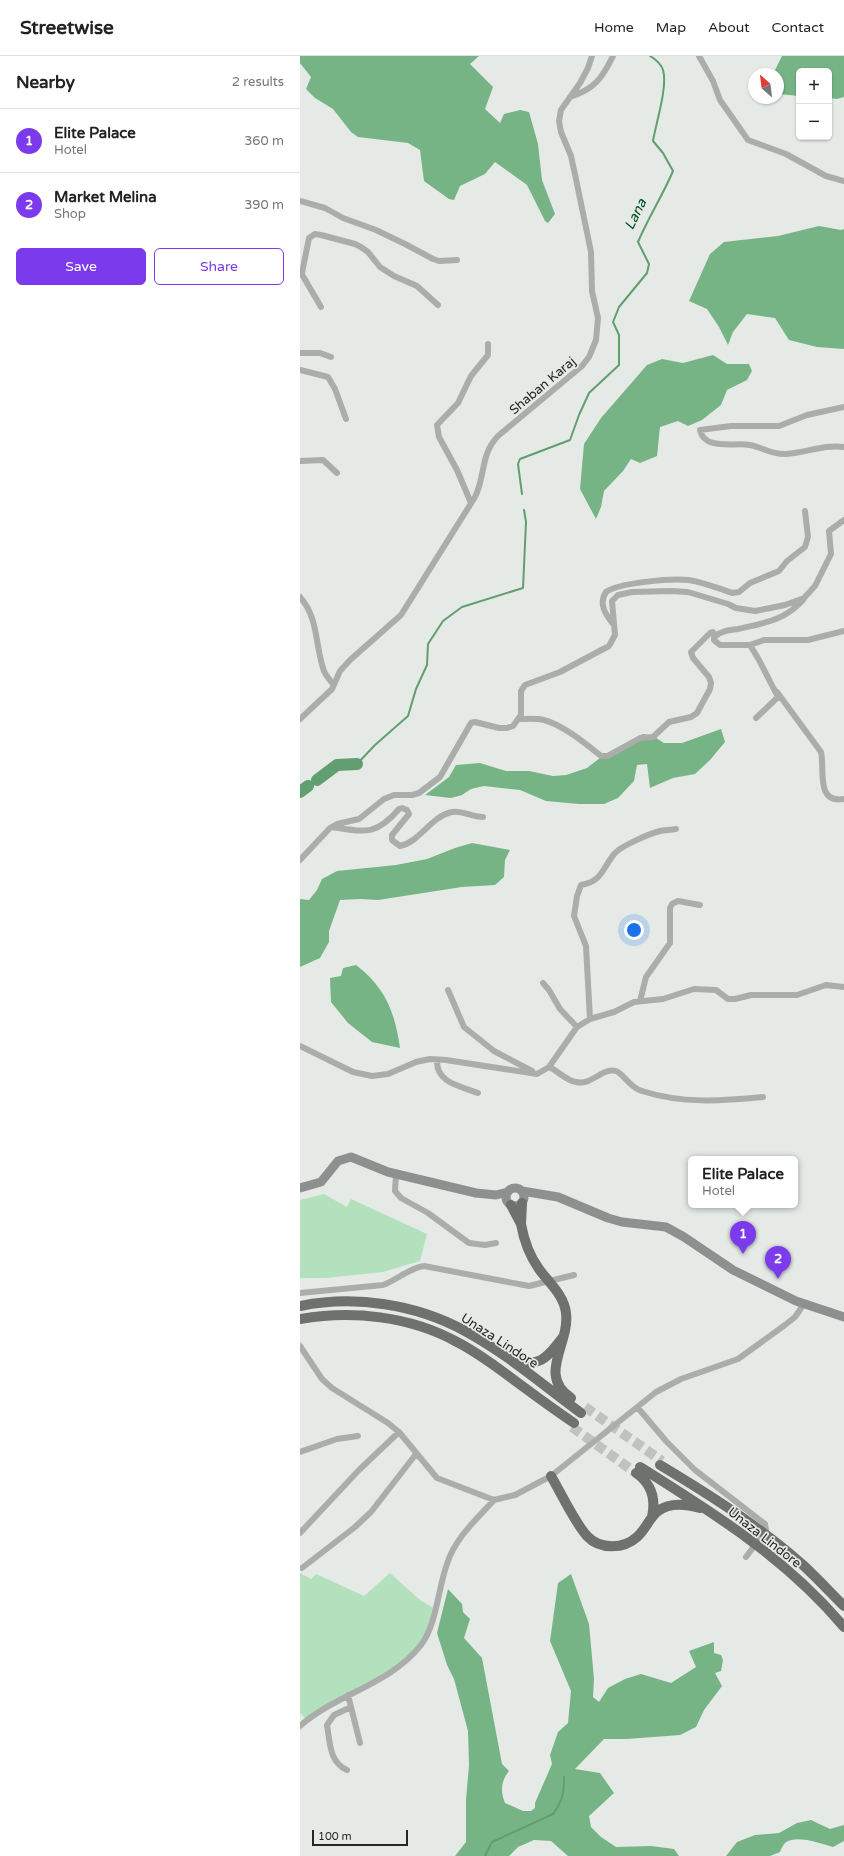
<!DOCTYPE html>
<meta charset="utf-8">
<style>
:root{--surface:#fff;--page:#f6f6f6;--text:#222;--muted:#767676;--line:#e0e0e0;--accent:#7c3aed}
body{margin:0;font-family:"Varela Round",sans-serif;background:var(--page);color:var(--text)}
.controls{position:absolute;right:12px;top:12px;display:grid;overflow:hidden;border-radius:6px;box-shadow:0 1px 3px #0004}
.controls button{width:36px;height:36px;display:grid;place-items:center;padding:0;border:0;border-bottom:1px solid var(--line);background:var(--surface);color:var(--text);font:20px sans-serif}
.compass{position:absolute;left:448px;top:12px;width:36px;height:36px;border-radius:50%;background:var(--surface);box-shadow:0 1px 3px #0004;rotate:332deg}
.scale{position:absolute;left:12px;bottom:10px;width:96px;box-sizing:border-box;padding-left:4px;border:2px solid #252625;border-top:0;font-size:11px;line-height:14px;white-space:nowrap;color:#252625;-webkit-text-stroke:3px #e5eae6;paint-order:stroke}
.you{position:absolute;left:334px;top:874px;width:14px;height:14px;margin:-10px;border:3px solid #fff;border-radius:50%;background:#1a73e8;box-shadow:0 0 0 6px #1a73e833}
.badge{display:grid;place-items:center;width:26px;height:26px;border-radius:50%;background:var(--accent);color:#fff;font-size:13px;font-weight:700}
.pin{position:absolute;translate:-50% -33px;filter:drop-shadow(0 1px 2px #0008)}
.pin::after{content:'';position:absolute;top:21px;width:14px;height:12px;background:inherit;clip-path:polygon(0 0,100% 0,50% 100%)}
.popup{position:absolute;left:388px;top:1100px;width:110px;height:52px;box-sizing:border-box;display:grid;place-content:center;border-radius:6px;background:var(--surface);filter:drop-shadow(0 1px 3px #0005);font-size:13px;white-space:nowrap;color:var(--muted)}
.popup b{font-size:15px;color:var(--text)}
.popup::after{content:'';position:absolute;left:50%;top:100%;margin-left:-8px;border:8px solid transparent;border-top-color:var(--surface)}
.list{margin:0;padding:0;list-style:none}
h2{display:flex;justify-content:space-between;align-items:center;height:52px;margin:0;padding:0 16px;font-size:17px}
h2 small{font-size:13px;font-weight:400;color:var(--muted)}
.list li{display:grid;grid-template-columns:26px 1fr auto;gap:12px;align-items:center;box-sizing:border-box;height:64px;padding:0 16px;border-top:1px solid var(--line)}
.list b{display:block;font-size:15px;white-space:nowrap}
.list p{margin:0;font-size:13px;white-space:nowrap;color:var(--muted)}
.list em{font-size:13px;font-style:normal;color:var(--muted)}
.actions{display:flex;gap:8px;padding:12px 16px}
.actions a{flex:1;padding:9px 0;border:1px solid var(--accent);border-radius:6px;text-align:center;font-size:14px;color:var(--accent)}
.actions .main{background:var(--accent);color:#fff}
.map{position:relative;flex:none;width:544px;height:1800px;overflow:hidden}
header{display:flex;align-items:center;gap:24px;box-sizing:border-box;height:56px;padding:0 20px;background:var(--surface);border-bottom:1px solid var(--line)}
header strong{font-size:19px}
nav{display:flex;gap:22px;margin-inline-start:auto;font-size:14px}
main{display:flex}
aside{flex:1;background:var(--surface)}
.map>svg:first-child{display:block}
</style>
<header>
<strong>Streetwise</strong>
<nav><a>Home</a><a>Map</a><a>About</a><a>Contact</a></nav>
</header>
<main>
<aside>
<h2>Nearby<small>2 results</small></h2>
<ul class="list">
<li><span class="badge">1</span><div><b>Elite Palace</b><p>Hotel</p></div><em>360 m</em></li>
<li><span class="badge">2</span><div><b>Market Melina</b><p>Shop</p></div><em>390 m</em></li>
</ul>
<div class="actions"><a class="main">Save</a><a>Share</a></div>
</aside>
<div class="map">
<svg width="544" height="1800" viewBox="0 0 544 1800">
<rect width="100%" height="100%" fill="#e5eae6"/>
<path fill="#b4e1bd" d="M 24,1138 L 47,1151 L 51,1143 L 127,1178 L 120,1205 L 83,1216 L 26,1222 L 0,1222 L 0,1144 Z
M 0,1517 L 11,1523 L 16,1518 L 64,1540 L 90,1517 L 120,1544 L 135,1553 L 128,1576 L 105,1606 L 7,1664 L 0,1657 Z"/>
<path fill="#76b485" d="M 0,0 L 179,0 L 170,8 L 193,31 L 185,53 L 200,67 L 204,58 L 220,54 L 229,56 L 238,88 L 242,124 L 255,158 L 248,167 L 245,165 L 227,129 L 195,106 L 185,118 L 160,130 L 154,144 L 149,143 L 124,125 L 120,94 L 108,87 L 58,81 L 51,76 L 33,53 L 15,42 L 6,33 L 11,21 L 0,7 Z
M 482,0 L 544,0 L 544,41 L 537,43 L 529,42 L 529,15 L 499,15 L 499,40 L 479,38 L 478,18 L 473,18 Z
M 519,170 L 541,174 L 544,173 L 544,293 L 517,291 L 489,284 L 475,262 L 447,258 L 433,276 L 428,289 L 419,271 L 407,253 L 389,245 L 410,198 L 424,186 L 478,180 Z
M 413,299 L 427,308 L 449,308 L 452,315 L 447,324 L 427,334 L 421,349 L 402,364 L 388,370 L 378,365 L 360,371 L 357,400 L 340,407 L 331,403 L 323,415 L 304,435 L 301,451 L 296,463 L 280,433 L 284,388 L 301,362 L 347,309 L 362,303 L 383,307 Z
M 421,673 L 425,686 L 410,704 L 395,718 L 373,722 L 350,732 L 347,708 L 337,709 L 334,725 L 318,742 L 304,748 L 279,748 L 246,745 L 220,734 L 184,730 L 171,733 L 162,739 L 151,742 L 125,739 L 149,721 L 156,709 L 180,707 L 206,715 L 229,715 L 253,720 L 266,719 L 287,712 L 305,698 L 343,678 L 353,680 L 364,687 L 382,687 Z
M 172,787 L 210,794 L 205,804 L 204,821 L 195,829 L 162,831 L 78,844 L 61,843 L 40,844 L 29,875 L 29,886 L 20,902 L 0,911 L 0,843 L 9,844 L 17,834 L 22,823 L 37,815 L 96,809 L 127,803 L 155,792 Z
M 56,909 C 85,931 95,956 100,992 L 72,986 L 48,967 L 31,946 L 30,922 L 41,920 L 43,912 Z
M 271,1518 L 289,1568 L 294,1623 L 293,1641 L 299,1646 L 308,1632 L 325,1623 L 341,1618 L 371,1627 L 396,1611 L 389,1595 L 414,1586 L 414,1597 L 421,1599 L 423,1604 L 421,1615 L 415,1617 L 422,1630 L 404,1654 L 396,1671 L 380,1679 L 327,1683 L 304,1683 L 275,1713 L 300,1717 L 314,1737 L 289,1760 L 291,1771 L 301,1781 L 316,1791 L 351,1790 L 374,1793 L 379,1800 L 268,1800 L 251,1785 L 234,1784 L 218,1791 L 209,1800 L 155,1800 L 166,1786 L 166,1744 L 169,1709 L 168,1675 L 154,1623 L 147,1609 L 137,1577 L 148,1533 L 162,1548 L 163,1556 L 170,1563 L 164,1582 L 182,1602 L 202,1708 L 209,1715 C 201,1725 200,1735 205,1747 L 223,1755 L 231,1755 L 235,1752 L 235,1747 L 252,1708 L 250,1699 L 258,1676 L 268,1667 L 271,1635 L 250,1585 L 258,1527 Z
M 511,1764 L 530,1773 L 544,1769 L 544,1785 L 533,1791 C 521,1787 494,1778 485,1787 C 483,1789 481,1793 480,1796 L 470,1800 L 426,1800 L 437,1786 L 455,1779 L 479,1777 L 497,1767 Z"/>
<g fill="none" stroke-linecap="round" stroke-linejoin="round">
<path stroke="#619e70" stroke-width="2" d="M 222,438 L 218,408 L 220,403 L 270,384 L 279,359 L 289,337 L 319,309 L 319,279 L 313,266 L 319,251 L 347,217 L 349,208 L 338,186 C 348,162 363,139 373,115 L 363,97 L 353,85 C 356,67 368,30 363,14 C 361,8 355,3 350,0
M 57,708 L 75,689 L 108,660 L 116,633 L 127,609 L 128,588 L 143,565 L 162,551 L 223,532 L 226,466 L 224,454
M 185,1800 L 192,1786 L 253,1758 C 262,1747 265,1736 264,1721"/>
<path stroke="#619e70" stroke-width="12" d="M 17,724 L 37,709 L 57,708
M 0,736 L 8,730"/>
<path stroke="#bfc3bf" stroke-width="10" stroke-dasharray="10 5" stroke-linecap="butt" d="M 285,1351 L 362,1405
M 272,1371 L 336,1417"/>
<path stroke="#abadab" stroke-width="6" d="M 399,0 L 413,25 L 420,44 L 448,84 L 486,98 L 526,120 L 544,125
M 270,41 C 294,33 302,23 313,0
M 0,145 L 25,152 L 43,162 L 76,174 L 105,188 L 133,203 L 139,205 L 157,204
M 0,215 L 21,251
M 2,217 L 9,182 L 15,178 L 21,179 L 55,188 L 61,191 L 68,196 L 80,211 L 94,220 L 117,230 L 138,249
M 0,297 L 20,297 L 31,301
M 0,314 L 28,321 L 35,333 L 46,363
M 544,351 L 507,359 L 479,370 L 431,370 L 400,374 C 404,395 436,386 450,389 C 462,391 472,399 486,398 C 506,397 524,388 544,391
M 0,405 L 23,404 L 37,417
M 171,447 L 157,414 L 139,381 L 137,369 L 158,347 L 171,320 L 188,299 L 188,288
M 0,541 C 19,562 15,591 24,615 C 26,620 30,624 33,628
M 503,544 C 484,565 464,567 438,573 C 429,574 421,575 414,581 L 414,584 L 420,589 L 450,589 L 464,584 L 508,584 L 544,575
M 313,568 C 306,559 298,548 306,536 C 318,527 371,522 388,524 C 403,526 418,532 432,537 L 439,536 L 450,527 L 479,515 L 487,505 L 505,491 L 508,481 L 505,455
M 450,589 L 459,604 L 478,641 L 456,662
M 477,636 L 521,696 C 525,712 515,748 544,743
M 0,663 L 32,633 L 40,615 L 50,604 L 101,559 L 175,441 C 186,418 180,399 198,380 L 282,310 L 289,301 L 296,284 L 298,262 L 292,235 L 291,196 L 276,123 L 271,100 L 261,76 L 259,65 L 261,54 L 280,27 L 288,12 L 292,0
M 219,663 C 227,663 236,662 244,664 C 263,669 286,688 301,700 L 308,700 L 340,682 L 353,681 L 369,666 L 391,661 L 397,657 L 410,633 L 411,627 L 409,621 L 393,602 L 391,596 L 410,577 L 413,576 L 416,580
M 32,771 C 65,776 76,780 99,753 L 102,752 L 107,754 L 109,758 L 92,779 L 92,784 L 100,790 C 120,786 131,760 152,756 C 161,754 172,761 183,761
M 0,804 L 30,772 L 37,768 L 59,763 L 84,743 L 94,739 L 112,739 L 119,737 L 140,721 L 171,667 L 175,666 L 199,672 L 207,672 L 213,670 L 221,659 L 221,635 L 225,629 L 260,616 L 309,590 L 315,579 L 312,545 L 318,539 L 332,536 L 371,535 L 388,536 L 428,548 L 436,552 L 455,555 L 485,549 L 504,542 L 515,530 L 531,498 L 529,475 L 544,464
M 243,927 L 249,934 L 260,953 L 277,971
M 148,934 L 164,971 L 194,995 L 232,1015
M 340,945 L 346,921 L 370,887 L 370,852 L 372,848 L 378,845 L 400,849
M 290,963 L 286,890 L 274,860 L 277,840 L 281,829 C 303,825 302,812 315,797 C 323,789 349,778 360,775 C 365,774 371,774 376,773
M 0,990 L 53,1016 L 72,1020 L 88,1018 L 116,1006 L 130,1003 L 146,1004 L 237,1018 L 249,1011 L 277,971 L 290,963 L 314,956 L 334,946 L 363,943 L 394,933 L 416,934 L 428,943 L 435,943 L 451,939 L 497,939 L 526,929 L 544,931
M 137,1004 C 136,1027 160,1030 178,1037
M 249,1011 C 258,1015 267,1025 276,1026 C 291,1030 303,1011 316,1015 C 324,1018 330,1032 342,1035 C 382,1048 422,1045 463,1041
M 96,1118 L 95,1135 L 101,1142 L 128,1157 L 169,1187 L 185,1189 L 196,1187
M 0,1237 L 83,1229 C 97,1224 109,1212 124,1210 L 229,1230 L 274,1219
M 0,1290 L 22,1323 L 32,1332 L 88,1367 L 99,1376 L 137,1422 L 194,1444 L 215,1439 L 251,1420 L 356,1336 L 381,1323 L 438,1303 L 485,1269 L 495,1261 L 504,1248
M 338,1352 L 366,1385 L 395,1414 L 465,1468 L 466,1474 L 446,1501
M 0,1396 L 37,1383 L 58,1380
M 0,1477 L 59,1414 L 99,1376
M 2,1512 L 55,1471 L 71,1456 L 116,1398
M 48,1639 L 60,1687
M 0,1670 C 36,1638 91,1628 121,1589 C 137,1568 138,1532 147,1508 C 155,1482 176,1464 194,1444
M 47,1714 C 29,1706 30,1686 27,1669 L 34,1659 L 51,1651"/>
<path stroke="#8d908e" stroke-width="9" d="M 0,1132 L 21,1126 L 38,1105 L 51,1101 L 88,1116 L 176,1137 L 196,1139 L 208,1136
M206 1141a9 9 0 1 1 18 0a9 9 0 1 1-18 0Z
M 222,1135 L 258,1141 L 308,1162 L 322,1166 L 366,1171 L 384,1181 L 433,1214 L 496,1245 L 544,1261"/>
<path stroke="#6e726f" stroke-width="10" d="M 211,1149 L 221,1168 L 222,1147
M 221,1168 C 224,1185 229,1199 239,1213 C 249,1227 264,1239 266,1257 C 270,1288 237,1319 271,1342
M 0,1250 C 55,1239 116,1248 165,1275 C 206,1297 243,1329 281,1357
M 0,1263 C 52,1254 110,1260 157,1286 C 181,1298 203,1316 225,1332 C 241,1344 258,1356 274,1367
M 211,1301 C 238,1315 248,1301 263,1281
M 360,1409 C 410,1439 459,1470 503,1509 C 517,1522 530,1536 544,1550
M 340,1411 C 415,1458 486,1502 544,1571
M 336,1417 C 352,1428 356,1443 352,1461
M 251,1420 C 261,1437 275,1467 287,1480 C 300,1494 324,1493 337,1481 C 346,1473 349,1462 358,1455 C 370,1446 386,1448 400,1452"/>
</g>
<g text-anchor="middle" stroke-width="3.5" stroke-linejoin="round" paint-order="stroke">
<g font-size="13" fill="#252625" stroke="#e5eae6">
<text transform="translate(242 329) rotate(-40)" y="5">Shaban Karaj</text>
<text transform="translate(200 1284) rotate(33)" y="5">Unaza Lindore</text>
<text transform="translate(465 1481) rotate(38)" y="5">Unaza Lindore</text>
</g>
<g font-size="14" font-style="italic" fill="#065125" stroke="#e5eae6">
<text transform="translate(335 158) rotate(-64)" y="5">Lana</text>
</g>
</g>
</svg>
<div class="controls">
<button>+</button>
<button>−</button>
</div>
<svg class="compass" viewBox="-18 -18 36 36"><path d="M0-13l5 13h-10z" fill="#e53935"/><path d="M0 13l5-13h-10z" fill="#767676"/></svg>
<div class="scale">100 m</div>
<div class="you"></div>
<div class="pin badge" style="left:443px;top:1198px">1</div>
<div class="popup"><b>Elite Palace</b>Hotel</div>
<div class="pin badge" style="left:478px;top:1223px">2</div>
</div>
</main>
